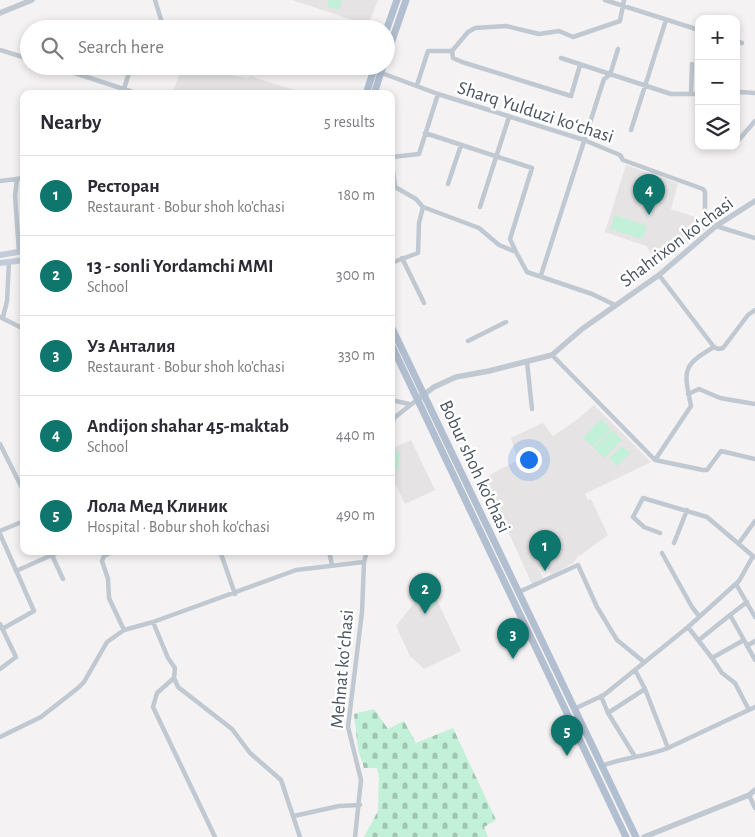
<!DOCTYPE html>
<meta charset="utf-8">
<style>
:root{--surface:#fff;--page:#f2f2f3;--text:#2b2b33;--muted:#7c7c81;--line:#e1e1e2;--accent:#0f766e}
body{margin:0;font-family:"Alegreya Sans",sans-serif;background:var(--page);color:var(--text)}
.controls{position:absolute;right:15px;top:15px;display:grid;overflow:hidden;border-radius:10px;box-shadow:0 2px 8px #0003}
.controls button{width:45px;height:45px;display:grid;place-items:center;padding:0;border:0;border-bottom:1px solid var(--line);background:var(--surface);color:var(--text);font:25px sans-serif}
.you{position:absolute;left:528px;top:459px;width:18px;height:18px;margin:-12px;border:4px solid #fff;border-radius:50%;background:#1a73e8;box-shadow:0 0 0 8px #1a73e833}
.badge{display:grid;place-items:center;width:32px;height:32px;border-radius:50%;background:var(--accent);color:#fff;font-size:16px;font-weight:700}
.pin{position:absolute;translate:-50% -41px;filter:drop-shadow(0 1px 2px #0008)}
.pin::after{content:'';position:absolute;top:26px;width:18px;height:15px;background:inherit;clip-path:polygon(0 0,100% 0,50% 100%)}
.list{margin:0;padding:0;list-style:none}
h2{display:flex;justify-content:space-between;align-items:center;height:65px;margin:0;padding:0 20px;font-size:21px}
h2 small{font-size:16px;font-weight:400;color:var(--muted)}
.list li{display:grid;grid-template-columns:32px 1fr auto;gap:15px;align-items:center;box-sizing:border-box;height:80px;padding:0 20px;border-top:1px solid var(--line)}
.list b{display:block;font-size:19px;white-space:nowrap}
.list p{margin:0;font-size:16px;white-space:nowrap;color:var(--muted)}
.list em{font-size:16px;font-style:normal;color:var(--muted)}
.icon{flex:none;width:28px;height:28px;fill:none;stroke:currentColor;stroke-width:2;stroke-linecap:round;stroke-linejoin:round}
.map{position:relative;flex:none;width:755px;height:837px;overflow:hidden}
.search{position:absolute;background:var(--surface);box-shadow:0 2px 8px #0003;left:20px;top:20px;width:375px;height:55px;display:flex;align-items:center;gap:12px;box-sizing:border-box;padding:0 18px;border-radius:28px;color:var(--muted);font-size:19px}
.panel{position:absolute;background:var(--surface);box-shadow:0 2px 8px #0003;left:20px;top:90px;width:375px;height:465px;border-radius:10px}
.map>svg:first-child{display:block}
</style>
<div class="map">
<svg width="755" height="837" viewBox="0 0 755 837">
<defs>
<pattern id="cemetery-stones" width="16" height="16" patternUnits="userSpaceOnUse" patternTransform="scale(1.25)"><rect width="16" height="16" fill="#c2f0d8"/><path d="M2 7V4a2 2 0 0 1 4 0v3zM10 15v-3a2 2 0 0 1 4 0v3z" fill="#a0c5b3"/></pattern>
</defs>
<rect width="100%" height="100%" fill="#f4f2f2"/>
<path fill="#e5e3e4" d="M 292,0 L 378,0 L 368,25 Z
M 182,68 L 248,78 L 250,76 L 307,94 L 172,94 Z
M 626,165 L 678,183 L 671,209 L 707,221 L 705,229 L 665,261 L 658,252 L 653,255 L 646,246 L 605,232 Z
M 594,405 L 651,462 L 585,494 L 588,500 L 591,499 L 608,535 L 578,557 L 573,563 L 551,575 L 546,564 L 538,568 L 543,578 L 532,584 L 484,478 L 518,460 L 511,438 L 543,423 L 553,436 L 578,419 Z
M 411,440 L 435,490 L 405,504 L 396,485 L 391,485 L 391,449 Z
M 427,579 L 461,651 L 424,669 L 410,656 L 396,626 L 414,603 L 408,597 L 410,589 Z"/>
<path fill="url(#cemetery-stones)" d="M 374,709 L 388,729 L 404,721 L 416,743 L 453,728 L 496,820 L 484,827 L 488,837 L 364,837 L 378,811 L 379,777 L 377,768 L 364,768 L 358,749 L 354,714 Z"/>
<path fill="#c2f0d8" d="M 329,0 L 342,0 L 339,10 L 327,7 Z
M 615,215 L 647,226 L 642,239 L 610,229 Z
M 601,419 L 611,429 L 593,447 L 583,438 Z
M 612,430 L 622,440 L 604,458 L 594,448 Z
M 622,446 L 630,453 L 617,466 L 609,458 Z
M 391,451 L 400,452 L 398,470 L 391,469 Z
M 426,588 L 435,607 L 426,611 L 417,592 Z"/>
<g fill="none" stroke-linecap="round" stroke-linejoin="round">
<path stroke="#c0c8d1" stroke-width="4.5" d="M 155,0 L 163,26 L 172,29
M 605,0 L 699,30
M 736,41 L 742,43
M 0,50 L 29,59
M 452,51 L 453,58 L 462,62 L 571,96 L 580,65
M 561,58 L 671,94 L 699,94
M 53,66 L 139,94
M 158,66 L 166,68 L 169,66
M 379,72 L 438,94 L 584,140 L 620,155 L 623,160 L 703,189 L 705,192 L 705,214 L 716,226 L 755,238
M 417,85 L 428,51 L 452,51 L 468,32 L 475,28 L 506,26 L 539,34 L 559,31 L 573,37 L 620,21 L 624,0
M 124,89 L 131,66
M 691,94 L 692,64
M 736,95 L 740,92 L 755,93
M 631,130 L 666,20
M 425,133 L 532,168 L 510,239 L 516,252
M 737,142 L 755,121
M 391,156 L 395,187 L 416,199 L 423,207 L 479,228 L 499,245 L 516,252 L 527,272 L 592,294 L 615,305
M 392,157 L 419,154 L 438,94
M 17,179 L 15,196 L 19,252
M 0,181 L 24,178
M 448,184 L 461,145
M 480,207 L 509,117
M 402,258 L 424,303
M 391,263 L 418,253 L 419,223 L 423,207
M 541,275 L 604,79 L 610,75 L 618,49
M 659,275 L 714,347
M 0,317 L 24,329
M 3,317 L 7,301 L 9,262
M 468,341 L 506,322
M 552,355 L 655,460
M 527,362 L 532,409
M 688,394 L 699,389 L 720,398 L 755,404
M 391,400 L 409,404
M 391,430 L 394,418 L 418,399
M 0,444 L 24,492
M 655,460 L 691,406 C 684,371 681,366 714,347 L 718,349 L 723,348 L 748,315 L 755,310
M 655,460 L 703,470 L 707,470 L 721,451 L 755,459
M 0,531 L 24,521
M 660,533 L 644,527 L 633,517 L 643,498 L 707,517 L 753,556
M 0,534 L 34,611 L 2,629
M 674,543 L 687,510
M 739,543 L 755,521
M 50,551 L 63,579
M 114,551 L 104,556 L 102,561 L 108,579 L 109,598 L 124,630
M 220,551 L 235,594
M 329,551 L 332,565
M 662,553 L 692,607 L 699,616
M 16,571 L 61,551
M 736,584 L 755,617
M 519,592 L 578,565 L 597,607 L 617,640 L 644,662
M 153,622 L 168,658 L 175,668 L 174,678 L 178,687 L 232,729 L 250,753 L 281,780 L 300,837
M 0,624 L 16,657 L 0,669
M 688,627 L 712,658 L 744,640 L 755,660
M 699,640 L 730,615
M 744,640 L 730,615 L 747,602
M 747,646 L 755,641
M 712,658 L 722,673 L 735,683 L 749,710
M 635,670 L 645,689
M 174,678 L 157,693 L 153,707 L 215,837
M 601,696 L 608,713 L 645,689 L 668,748 L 755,707
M 574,709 L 604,695 L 688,627 L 739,581 L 753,556 L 755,557
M 608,713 L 634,755
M 0,737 L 41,717 L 78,688 L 84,682 L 107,642 L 124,630 L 153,622 L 296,570 L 364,562 L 367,551
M 602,766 C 624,757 646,757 668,748
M 749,795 L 755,808
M 294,816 L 339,806 L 360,805
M 355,837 L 361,780 L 348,727 L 362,612 L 364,562"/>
<path stroke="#c0c8d1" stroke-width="5.5" d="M 0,13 L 32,0
M 418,399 L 434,387 L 456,377 L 489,371 L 552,355 L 582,329 L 659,275 L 716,226 L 755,201
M 644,837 L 749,795 L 755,790"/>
<path stroke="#c3ccd8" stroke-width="6" d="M 0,255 L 24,251
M 0,263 L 24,260"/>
<path stroke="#b2bfd0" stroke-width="7" d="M 386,31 L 397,0
M 386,58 L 406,0
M 366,94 L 375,66
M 374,94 L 383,66
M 391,326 L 636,837
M 391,344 L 626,837"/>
</g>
<g text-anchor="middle" stroke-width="5" stroke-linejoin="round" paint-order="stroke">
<g font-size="19" fill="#4a5460" stroke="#fff">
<text transform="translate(536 111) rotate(18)" y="7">Sharq Yulduzi koʻchasi</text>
<text transform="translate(676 241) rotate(-37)" y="7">Shahrixon koʻchasi</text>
<text transform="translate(476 466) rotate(65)" y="7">Bobur shoh ko'chasi</text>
<text transform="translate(341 669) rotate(-85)" y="7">Mehnat koʻchasi</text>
</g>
</g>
</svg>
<div class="controls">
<button>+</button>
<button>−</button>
<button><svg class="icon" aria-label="layers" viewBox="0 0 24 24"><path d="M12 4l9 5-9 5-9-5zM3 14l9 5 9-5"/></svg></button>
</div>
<div class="you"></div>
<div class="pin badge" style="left:545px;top:571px">1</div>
<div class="pin badge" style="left:425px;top:614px">2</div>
<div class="pin badge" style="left:513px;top:659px">3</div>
<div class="pin badge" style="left:649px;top:215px">4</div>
<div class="pin badge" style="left:567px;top:756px">5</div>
<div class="search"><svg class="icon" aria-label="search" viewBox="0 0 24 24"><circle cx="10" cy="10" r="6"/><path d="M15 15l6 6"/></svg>Search here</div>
<section class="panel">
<h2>Nearby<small>5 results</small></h2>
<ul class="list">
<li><span class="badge">1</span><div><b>Ресторан</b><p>Restaurant · Bobur shoh ko'chasi</p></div><em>180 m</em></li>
<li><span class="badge">2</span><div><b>13 - sonli Yordamchi MMI</b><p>School</p></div><em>300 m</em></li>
<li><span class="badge">3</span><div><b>Уз Анталия</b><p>Restaurant · Bobur shoh ko'chasi</p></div><em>330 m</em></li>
<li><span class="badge">4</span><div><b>Andijon shahar 45-maktab</b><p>School</p></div><em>440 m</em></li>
<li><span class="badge">5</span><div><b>Лола Мед Клиник</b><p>Hospital · Bobur shoh ko'chasi</p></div><em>490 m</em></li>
</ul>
</section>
</div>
